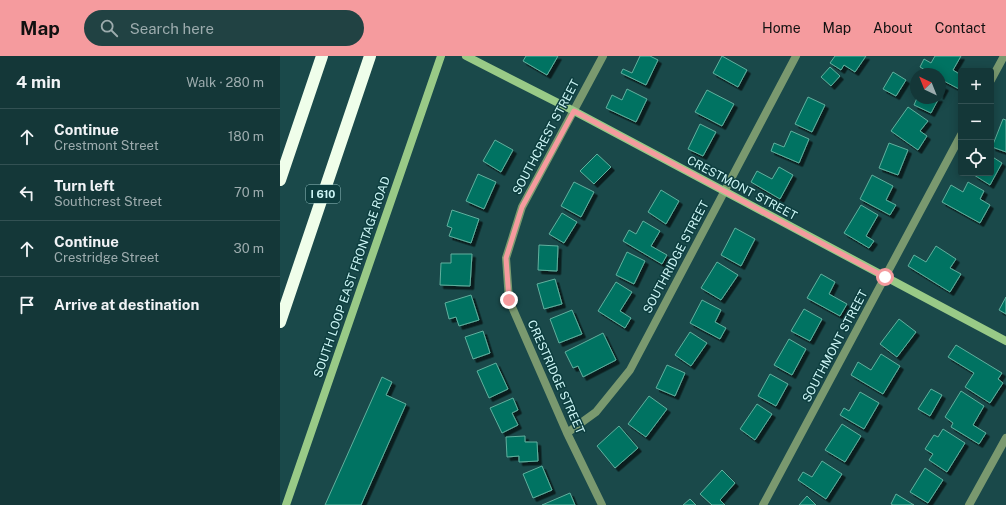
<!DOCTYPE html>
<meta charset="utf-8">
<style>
:root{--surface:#143738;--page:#214243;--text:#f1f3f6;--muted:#9dacae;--line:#335153;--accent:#f59b9e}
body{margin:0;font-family:"Public Sans",sans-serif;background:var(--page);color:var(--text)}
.controls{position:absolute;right:12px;top:12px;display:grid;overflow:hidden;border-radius:4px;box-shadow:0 2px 10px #0003}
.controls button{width:36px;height:36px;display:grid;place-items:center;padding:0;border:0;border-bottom:1px solid var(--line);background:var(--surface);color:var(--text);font:20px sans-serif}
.compass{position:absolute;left:630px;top:12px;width:36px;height:36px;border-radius:50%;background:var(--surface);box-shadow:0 2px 10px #0003;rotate:317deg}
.stop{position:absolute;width:12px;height:12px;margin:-9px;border:3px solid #f59b9e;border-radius:50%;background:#fff}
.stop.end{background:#f59b9e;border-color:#fff;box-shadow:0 1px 4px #0008}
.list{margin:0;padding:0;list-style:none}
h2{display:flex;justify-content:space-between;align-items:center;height:52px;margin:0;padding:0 16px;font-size:17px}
h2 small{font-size:13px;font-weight:400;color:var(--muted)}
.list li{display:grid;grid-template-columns:26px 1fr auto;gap:12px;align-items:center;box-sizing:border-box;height:56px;padding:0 16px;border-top:1px solid var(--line)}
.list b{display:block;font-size:15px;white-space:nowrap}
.list p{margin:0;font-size:13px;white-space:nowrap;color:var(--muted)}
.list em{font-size:13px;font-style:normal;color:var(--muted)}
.icon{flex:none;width:22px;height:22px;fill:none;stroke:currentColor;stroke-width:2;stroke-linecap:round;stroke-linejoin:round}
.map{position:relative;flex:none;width:726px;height:449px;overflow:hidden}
header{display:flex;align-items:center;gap:24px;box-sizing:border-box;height:56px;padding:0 20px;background:var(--accent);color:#111}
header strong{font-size:19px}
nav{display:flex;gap:22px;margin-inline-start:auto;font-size:14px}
.search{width:280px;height:36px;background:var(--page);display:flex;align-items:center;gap:10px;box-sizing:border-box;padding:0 14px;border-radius:22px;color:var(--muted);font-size:15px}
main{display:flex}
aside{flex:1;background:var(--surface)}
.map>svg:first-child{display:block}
</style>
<header>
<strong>Map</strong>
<div class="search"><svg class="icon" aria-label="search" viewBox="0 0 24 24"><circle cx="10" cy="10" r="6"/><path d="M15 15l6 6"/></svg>Search here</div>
<nav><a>Home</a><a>Map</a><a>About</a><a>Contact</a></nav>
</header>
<main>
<aside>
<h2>4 min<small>Walk · 280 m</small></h2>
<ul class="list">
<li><svg class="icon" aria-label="ahead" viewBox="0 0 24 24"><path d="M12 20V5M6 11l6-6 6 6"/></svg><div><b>Continue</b><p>Crestmont Street</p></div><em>180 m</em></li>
<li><svg class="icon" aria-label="left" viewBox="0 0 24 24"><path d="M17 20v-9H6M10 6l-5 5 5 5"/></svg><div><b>Turn left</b><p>Southcrest Street</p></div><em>70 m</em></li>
<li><svg class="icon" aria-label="ahead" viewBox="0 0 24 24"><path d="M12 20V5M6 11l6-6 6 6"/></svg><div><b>Continue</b><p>Crestridge Street</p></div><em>30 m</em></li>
<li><svg class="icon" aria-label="arrive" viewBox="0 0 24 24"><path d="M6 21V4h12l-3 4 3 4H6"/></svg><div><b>Arrive at destination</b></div></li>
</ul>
</aside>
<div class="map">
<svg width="726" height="449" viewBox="0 0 726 449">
<defs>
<filter id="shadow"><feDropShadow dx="3.5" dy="3.5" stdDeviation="0" flood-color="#0009"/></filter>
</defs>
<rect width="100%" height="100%" fill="#1a494a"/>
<path fill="#007362" stroke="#60b09e" filter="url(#shadow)" d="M 246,0 L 278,0 L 267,19 L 243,5 Z
M 360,0 L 370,0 L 378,4 L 366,29 L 341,17 L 343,13 L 352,17 Z
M 442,0 L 467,14 L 458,31 L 433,17 Z
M 555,0 L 586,0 L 575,16 L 564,9 L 561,14 L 550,7 Z
M 655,0 L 681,0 L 673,14 L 681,19 L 681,34 L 660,23 L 660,18 L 652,18 L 640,11 L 644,3 L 651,7 Z
M 550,11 L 560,20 L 551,30 L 541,21 Z
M 613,16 L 626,24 L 616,40 L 603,33 Z
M 660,29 L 665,31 L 660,40 Z
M 347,33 L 367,43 L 356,66 L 326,52 L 332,39 L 342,44 Z
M 427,34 L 454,48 L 442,70 L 415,56 Z
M 528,41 L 545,49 L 532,76 L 515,68 Z
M 637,42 L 659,42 L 651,57 L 634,49 Z
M 628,51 L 648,65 L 640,75 L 647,80 L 638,94 L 611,75 Z
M 723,63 L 726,64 L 726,96 L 712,91 Z
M 420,68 L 436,76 L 423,100 L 408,93 Z
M 511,75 L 529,83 L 519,107 L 491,95 L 494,87 L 504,91 Z
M 215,84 L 233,94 L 221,116 L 203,105 Z
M 609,87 L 628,94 L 618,119 L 599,112 Z
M 317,98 L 331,111 L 314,128 L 300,115 Z
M 711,100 L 722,107 L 710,129 L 694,119 L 695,117 L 711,117 Z
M 499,111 L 513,119 L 500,143 L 471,126 L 477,115 L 492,123 Z
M 198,118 L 216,126 L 204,153 L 186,145 Z
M 592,119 L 613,130 L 606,144 L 616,149 L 610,159 L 580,143 Z
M 294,126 L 314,136 L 301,161 L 281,150 Z
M 688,126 L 704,135 L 700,143 L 710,149 L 700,167 L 662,146 L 671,129 L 683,136 Z
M 381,134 L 399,145 L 386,168 L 368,156 Z
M 581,149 L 598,159 L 586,180 L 594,185 L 589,192 L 564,177 Z
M 172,154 L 199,163 L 191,187 L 169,180 L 172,172 L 167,170 Z
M 282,157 L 297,166 L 284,187 L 269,178 Z
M 363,165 L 380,175 L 371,190 L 387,199 L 382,208 L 343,185 L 349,174 L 356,178 Z
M 455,172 L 475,183 L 461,210 L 441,199 Z
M 259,189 L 278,190 L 277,215 L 258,214 Z
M 656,190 L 676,203 L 670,212 L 681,218 L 670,236 L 628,210 L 634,199 L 646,206 Z
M 347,196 L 365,205 L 354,228 L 336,219 Z
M 171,198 L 192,198 L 190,230 L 160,229 L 161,207 L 171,207 Z
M 437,206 L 458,219 L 441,244 L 421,232 Z
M 541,218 L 555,226 L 549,238 L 567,248 L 560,260 L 527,242 Z
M 275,223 L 282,248 L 264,253 L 257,228 Z
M 336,226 L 352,236 L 340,255 L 351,262 L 345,272 L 318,255 Z
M 191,239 L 199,264 L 179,270 L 176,261 L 169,263 L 165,247 Z
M 726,241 L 726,258 L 719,254 Z
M 422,244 L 441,254 L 435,266 L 446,272 L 440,283 L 410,267 Z
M 524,253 L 542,263 L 530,285 L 511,275 Z
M 292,254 L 302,278 L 279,287 L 270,263 Z
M 619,263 L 636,276 L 617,301 L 600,288 Z
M 203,275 L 210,297 L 193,303 L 185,281 Z
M 410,276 L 427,287 L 411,310 L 395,299 Z
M 323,277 L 336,304 L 303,321 L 298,310 L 293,312 L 285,296 Z
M 509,283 L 526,293 L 512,319 L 494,309 Z
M 676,289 L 722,317 L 718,323 L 723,327 L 710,347 L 685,331 L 694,317 L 668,301 Z
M 601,298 L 620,310 L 603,338 L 571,319 L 578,306 L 591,314 Z
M 216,307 L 228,333 L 209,342 L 197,315 Z
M 387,309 L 405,317 L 395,340 L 376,332 Z
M 490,318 L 508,328 L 496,350 L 478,340 Z
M 102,321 L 112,326 L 106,339 L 126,348 L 81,449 L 45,449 Z
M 651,333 L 662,339 L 650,360 L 638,353 Z
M 681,335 L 704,350 L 693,369 L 706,377 L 699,388 L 671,371 L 673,367 L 665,361 Z
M 580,336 L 599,347 L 584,373 L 560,359 L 564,352 L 569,355 Z
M 369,340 L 387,353 L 366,381 L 348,368 Z
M 233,342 L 238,354 L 232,357 L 238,369 L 222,377 L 210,352 Z
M 477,348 L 492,358 L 475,384 L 460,373 Z
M 562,368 L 581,380 L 565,406 L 545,394 Z
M 339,370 L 358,392 L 335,412 L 317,390 Z
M 663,373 L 685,387 L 667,416 L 649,404 L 653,398 L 645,393 L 654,379 L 658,381 Z
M 245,380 L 245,386 L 257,386 L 258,405 L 239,406 L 239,400 L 227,401 L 226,381 Z
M 542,405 L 562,418 L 546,443 L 518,424 L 523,416 L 532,421 Z
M 262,410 L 272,434 L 253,442 L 243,418 Z
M 645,412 L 663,424 L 648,447 L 630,436 Z
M 442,414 L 455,427 L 440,444 L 445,449 L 432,449 L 420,438 Z
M 290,437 L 295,449 L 262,449 Z
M 616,438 L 634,449 L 613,449 L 611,448 Z
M 527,440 L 536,449 L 519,449 Z
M 410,443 L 416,449 L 403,449 Z"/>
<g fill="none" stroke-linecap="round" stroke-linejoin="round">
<path stroke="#7a996f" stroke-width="8" d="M 711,24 L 724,0
M 287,377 L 316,356 L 350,314 L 516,0
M 322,449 L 287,377 L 229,244 L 226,202 L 242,151 L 323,0
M 483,449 L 681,79
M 689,449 L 726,382"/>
<path stroke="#99ca87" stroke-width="8" d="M 186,0 L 294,55 L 726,285
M 6,449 L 161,0"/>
<path stroke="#effeea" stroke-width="12" d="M 0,124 L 42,0
M 0,266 L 90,0"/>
</g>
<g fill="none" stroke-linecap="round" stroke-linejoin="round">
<path stroke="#f59b9e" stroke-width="5" d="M 229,244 L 226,202 L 242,151 L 294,55 L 605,221"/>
</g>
<g text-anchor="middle" stroke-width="3" stroke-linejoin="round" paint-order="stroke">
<rect fill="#0d3e3f" stroke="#93bfbf" stroke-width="1" x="26" y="129" width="34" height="18" rx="3"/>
<g font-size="11" font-weight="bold" fill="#cdf6f6">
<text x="43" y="142">I 610</text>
</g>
<g font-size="12" fill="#cdf6f6" stroke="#0d3e3f">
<text transform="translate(266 81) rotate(-62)" y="4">SOUTHCREST STREET</text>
<text transform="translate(462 132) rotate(28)" y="4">CRESTMONT STREET</text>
<text transform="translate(396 201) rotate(-62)" y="4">SOUTHRIDGE STREET</text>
<text transform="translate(72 221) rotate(-71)" y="4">SOUTH LOOP EAST FRONTAGE ROAD</text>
<text transform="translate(555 290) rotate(-62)" y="4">SOUTHMONT STREET</text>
<text transform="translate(276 321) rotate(66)" y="4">CRESTRIDGE STREET</text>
</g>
</g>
</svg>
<div class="controls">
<button>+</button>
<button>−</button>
<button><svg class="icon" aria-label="locate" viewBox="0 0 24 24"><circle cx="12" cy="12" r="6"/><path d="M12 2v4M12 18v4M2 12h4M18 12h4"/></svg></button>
</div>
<svg class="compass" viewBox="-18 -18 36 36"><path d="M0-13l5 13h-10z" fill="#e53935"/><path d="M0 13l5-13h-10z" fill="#9dacae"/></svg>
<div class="stop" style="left:605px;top:221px"></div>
<div class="stop end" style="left:229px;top:244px"></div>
</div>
</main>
